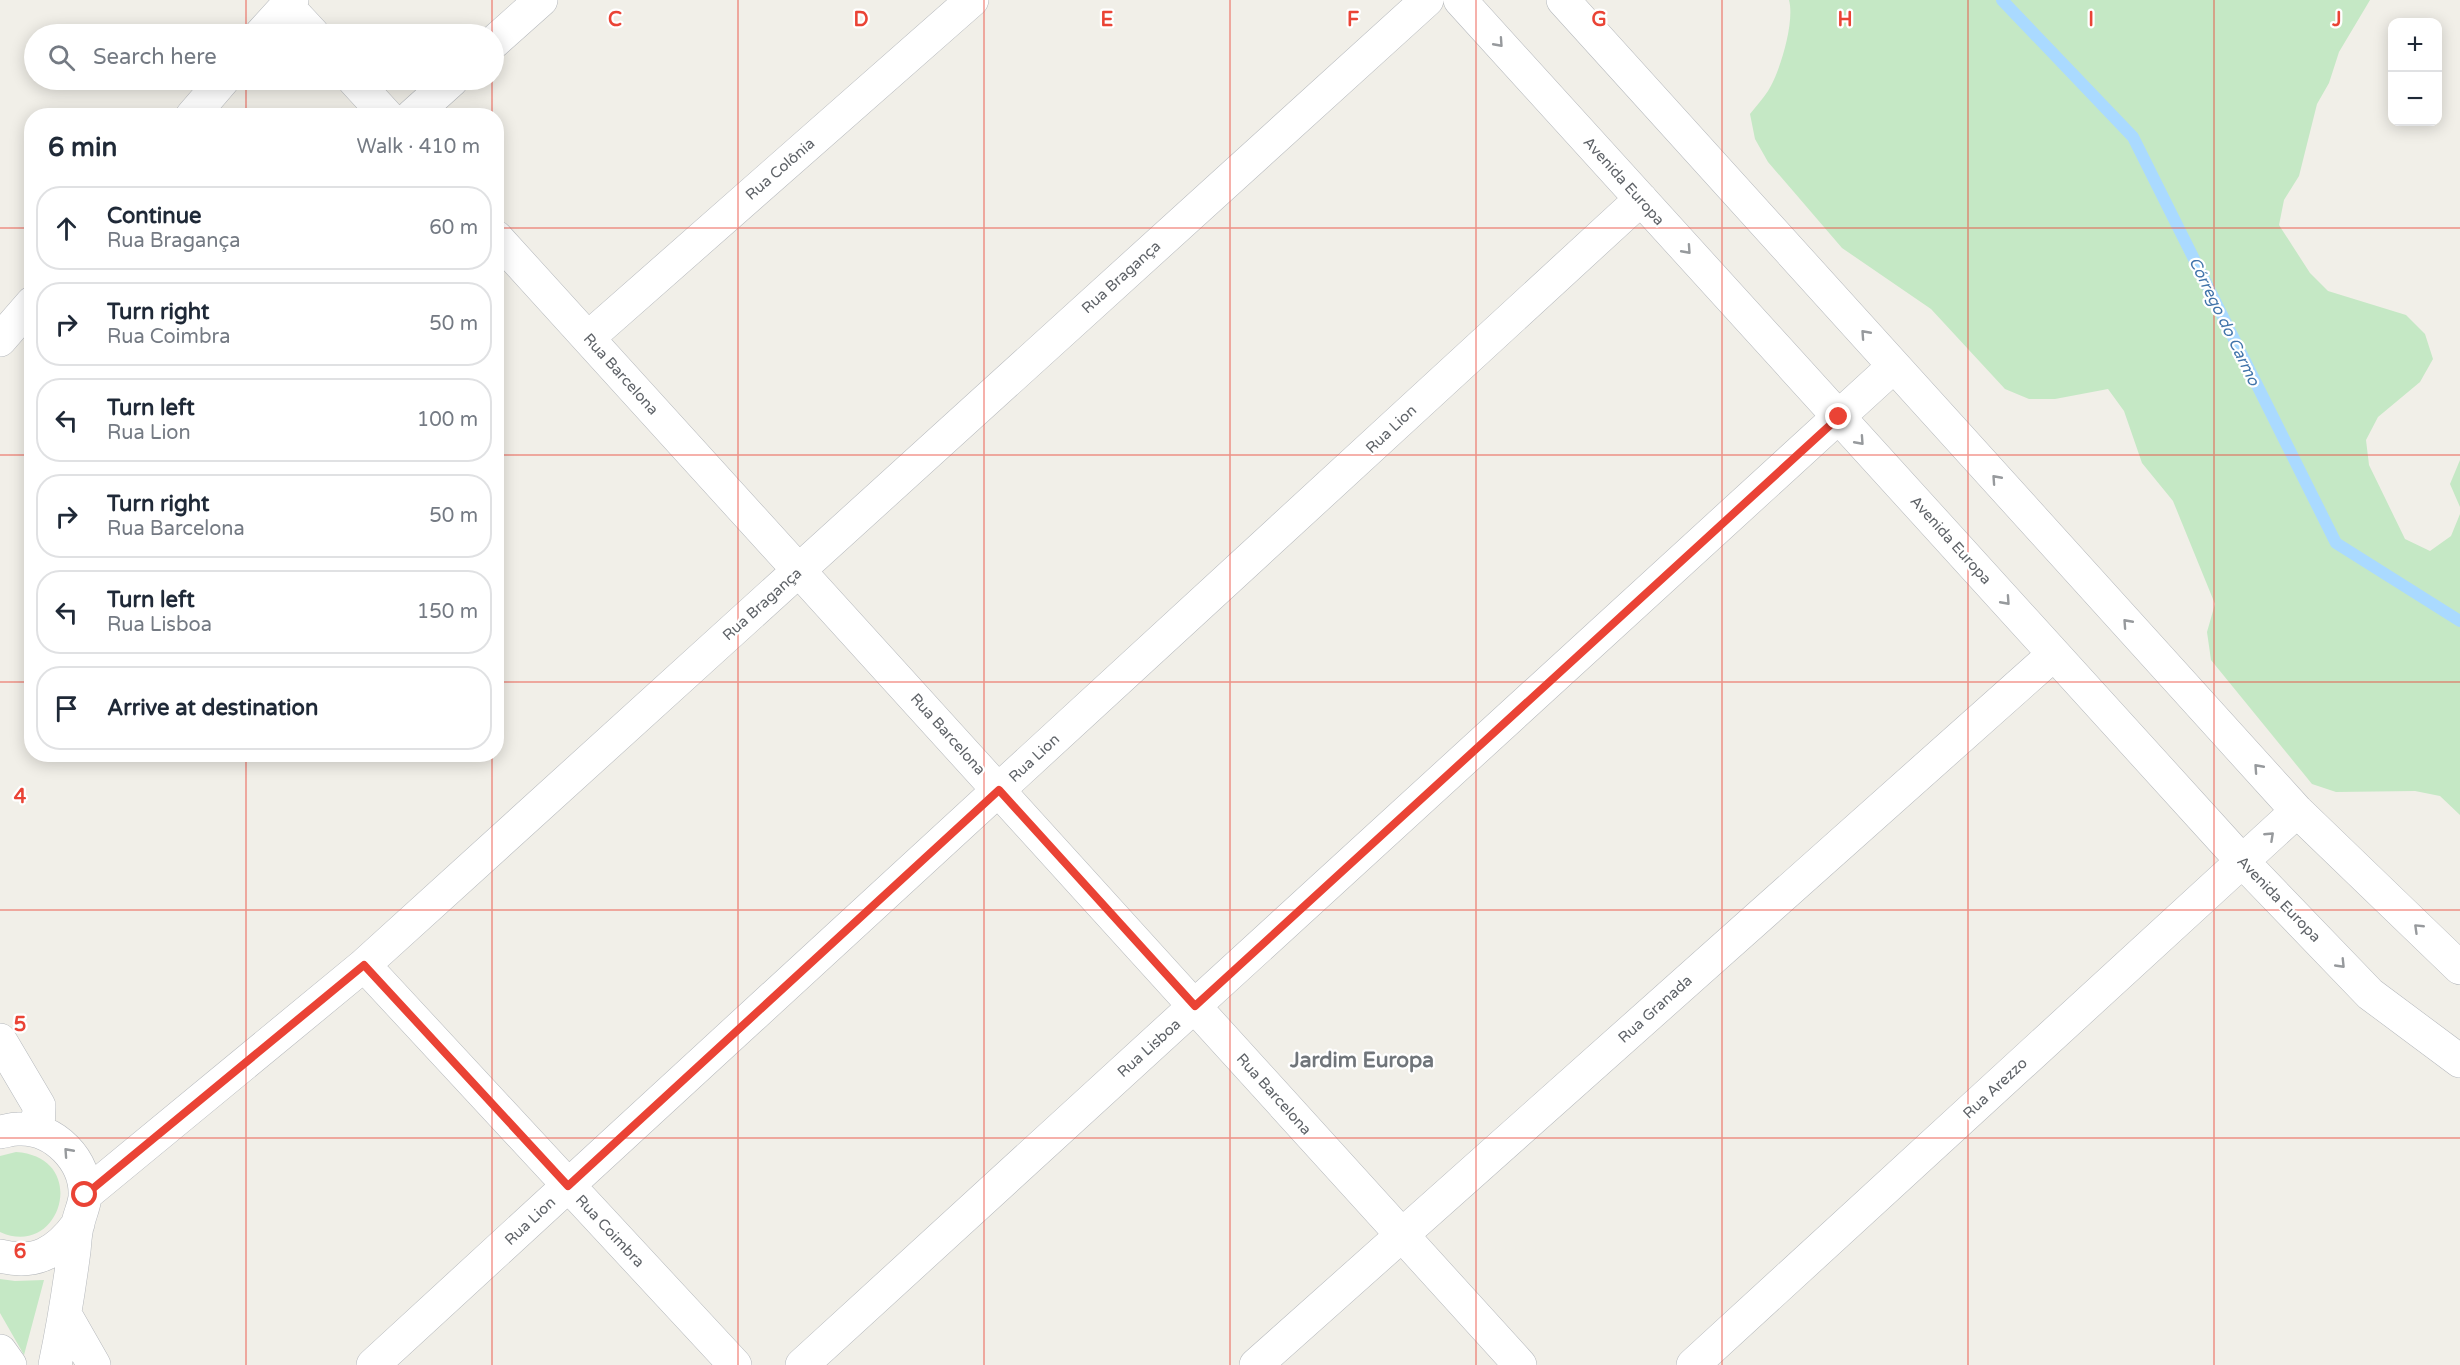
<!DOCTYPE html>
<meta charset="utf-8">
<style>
:root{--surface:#fff;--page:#f2f2f3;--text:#1f2937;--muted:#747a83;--line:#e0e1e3}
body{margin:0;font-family:"Varela Round",sans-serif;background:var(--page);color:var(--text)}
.controls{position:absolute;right:18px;top:18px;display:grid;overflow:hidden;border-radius:12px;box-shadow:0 3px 15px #0003}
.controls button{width:54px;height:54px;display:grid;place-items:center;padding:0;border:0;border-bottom:2px solid var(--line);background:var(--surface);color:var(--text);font:30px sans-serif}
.stop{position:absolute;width:18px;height:18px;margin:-14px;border:4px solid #ea4335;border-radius:50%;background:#fff}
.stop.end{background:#ea4335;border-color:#fff;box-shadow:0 2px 6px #0008}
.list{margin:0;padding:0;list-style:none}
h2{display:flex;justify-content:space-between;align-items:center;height:78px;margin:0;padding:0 24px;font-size:26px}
h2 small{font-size:20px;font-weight:400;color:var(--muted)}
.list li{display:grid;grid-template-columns:39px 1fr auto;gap:18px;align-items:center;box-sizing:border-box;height:84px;margin:0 12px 12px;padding:0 12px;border:2px solid var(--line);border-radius:24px}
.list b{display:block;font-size:22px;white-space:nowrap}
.list p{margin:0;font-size:20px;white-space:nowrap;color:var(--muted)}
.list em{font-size:20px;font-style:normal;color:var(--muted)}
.icon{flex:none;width:33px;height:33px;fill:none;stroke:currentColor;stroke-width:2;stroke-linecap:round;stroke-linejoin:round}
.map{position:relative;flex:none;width:2460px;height:1365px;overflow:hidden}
.search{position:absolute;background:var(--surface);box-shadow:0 3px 15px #0003;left:24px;top:24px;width:480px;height:66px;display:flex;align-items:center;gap:15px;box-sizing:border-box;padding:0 21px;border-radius:33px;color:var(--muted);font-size:22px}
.panel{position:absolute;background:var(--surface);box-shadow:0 3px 15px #0003;left:24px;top:108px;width:480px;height:654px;border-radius:24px}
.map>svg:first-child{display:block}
</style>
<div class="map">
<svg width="2460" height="1365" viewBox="0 0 2460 1365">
<rect width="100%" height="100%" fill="#f1efe8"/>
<path fill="#c5e8c5" d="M 1789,0 L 2370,0 L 2339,52 L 2329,83 L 2317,104 L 2299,176 L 2284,200 L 2279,225 L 2310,273 L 2328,291 L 2406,315 L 2425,334 L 2433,359 L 2420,382 L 2378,417 L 2366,440 L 2369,465 L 2405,539 L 2430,551 L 2451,536 L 2460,514 L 2460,815 L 2440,796 L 2415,791 L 2336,792 L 2312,784 L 2211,660 L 2207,632 L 2215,604 L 2173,501 L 2142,463 L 2124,411 L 2108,389 L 2055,399 L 2029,399 L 2005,389 L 1931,309 L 1842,248 L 1768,162 L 1755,139 L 1750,114 C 1756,106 1763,99 1768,91 C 1780,72 1795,22 1789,0 Z
M 2460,460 L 2460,507 L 2450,484 Z
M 16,1152 C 91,1157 61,1260 0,1232 L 0,1156 Z
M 0,1279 L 15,1281 L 44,1280 L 24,1355 L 0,1313 Z"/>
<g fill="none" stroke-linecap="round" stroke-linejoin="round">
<path stroke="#aadaff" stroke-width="12" d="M 2002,0 L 2133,137 L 2336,543 L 2460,621"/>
<g stroke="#b5b8bc" stroke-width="34">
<path id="minor" d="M 1460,0 L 2242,861 L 2370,994 L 2460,1061
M 1563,0 L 2297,811 L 2460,968
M 286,5 L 313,34
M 261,34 L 292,0
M 494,42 L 541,0
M 354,80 L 387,116
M 192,116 L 223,80
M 412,116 L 452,80
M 496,237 L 1520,1365
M 588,338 L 972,0
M 0,340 L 32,303
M 364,965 L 735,1365
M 0,1040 L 39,1106 L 38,1131
M 0,1132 C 6,1131 12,1129 18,1129 C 54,1127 87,1161 85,1197 C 84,1206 80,1214 78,1223 C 75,1232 75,1242 74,1251 C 69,1289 63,1327 55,1365
M 85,1195 L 364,965 L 1427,0
M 0,1256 C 35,1265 57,1253 78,1224
M 66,1316 L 94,1365
M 0,1351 L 10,1365
M 373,1365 L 1641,199
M 802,1365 L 1894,366
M 1256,1365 L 2054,654
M 1693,1365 L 2297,811"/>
</g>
<use href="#minor" stroke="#fff" stroke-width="33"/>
</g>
<defs><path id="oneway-chevron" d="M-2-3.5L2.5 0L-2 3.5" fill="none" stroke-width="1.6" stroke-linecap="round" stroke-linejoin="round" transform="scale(1.5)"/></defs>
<g stroke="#979a9d">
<use href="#oneway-chevron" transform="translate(1499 43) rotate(48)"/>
<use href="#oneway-chevron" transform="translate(1687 250) rotate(48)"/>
<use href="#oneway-chevron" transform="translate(1865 334) rotate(-132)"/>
<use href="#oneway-chevron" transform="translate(1860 441) rotate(48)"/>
<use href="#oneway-chevron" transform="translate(1996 479) rotate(-132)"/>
<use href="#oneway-chevron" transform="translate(2006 601) rotate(48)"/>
<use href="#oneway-chevron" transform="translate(2127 623) rotate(-132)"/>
<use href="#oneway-chevron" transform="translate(2258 768) rotate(-132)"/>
<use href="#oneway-chevron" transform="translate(2270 836) rotate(-43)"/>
<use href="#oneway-chevron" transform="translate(2418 928) rotate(-136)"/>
<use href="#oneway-chevron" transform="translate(2341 964) rotate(46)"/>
<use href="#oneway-chevron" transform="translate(68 1152) rotate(-132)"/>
</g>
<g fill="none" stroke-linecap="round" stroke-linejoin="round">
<path stroke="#ea4335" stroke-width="8" d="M 85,1195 L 364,965 L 568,1186 L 999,790 L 1195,1006 L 1839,417"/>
</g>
<path fill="none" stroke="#ea4335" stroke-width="1.5" stroke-opacity="0.55" d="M 246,0 L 246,34M 492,0 L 492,34M 738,0 L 738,1365M 984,0 L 984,1365M 1230,0 L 1230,1365M 1476,0 L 1476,1365M 1722,0 L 1722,1365M 1968,0 L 1968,1365M 2214,0 L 2214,1365M 246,80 L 246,116M 492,80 L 492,116M 0,228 L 32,228M 496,228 L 2460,228M 0,455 L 32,455M 496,455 L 2460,455M 0,682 L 32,682M 496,682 L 2460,682M 246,754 L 246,1365M 492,754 L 492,1365M 0,910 L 2460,910M 0,1138 L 2460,1138"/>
<g text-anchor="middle" stroke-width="4.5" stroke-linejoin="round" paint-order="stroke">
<g font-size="15" fill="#5f6368" stroke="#fff">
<text transform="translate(780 169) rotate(-41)" y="5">Rua Colônia</text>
<text transform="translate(1624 181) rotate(48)" y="5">Avenida Europa</text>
<text transform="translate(1121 277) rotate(-42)" y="5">Rua Bragança</text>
<text transform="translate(621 374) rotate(48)" y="5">Rua Barcelona</text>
<text transform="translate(1391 429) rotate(-43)" y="5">Rua Lion</text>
<text transform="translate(1951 540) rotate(48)" y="5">Avenida Europa</text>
<text transform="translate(762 604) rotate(-42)" y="5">Rua Bragança</text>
<text transform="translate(948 734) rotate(48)" y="5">Rua Barcelona</text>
<text transform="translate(1034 758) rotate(-43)" y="5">Rua Lion</text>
<text transform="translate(2279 899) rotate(46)" y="5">Avenida Europa</text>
<text transform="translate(1655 1009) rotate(-42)" y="5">Rua Granada</text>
<text transform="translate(1149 1048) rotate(-42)" y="5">Rua Lisboa</text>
<text transform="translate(1995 1088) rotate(-43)" y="5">Rua Arezzo</text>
<text transform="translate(1274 1094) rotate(48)" y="5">Rua Barcelona</text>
<text transform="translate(530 1221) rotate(-43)" y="5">Rua Lion</text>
<text transform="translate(610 1231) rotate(47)" y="5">Rua Coimbra</text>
</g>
<g font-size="16" font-style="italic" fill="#4174aa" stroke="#fff">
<text transform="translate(2225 321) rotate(64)" y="6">Córrego do Carmo</text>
</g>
<g font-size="21" font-weight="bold" fill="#70757a" stroke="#fff">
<text x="1362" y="1067">Jardim Europa</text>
</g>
</g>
<g font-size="20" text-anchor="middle" font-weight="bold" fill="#ea4335" stroke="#fff" stroke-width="4.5" stroke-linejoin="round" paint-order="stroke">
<text x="615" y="26">C</text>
<text x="861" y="26">D</text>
<text x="1107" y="26">E</text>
<text x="1353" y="26">F</text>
<text x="1599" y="26">G</text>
<text x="1845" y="26">H</text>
<text x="2091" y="26">I</text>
<text x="2337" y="26">J</text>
<text x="20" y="803">4</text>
<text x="20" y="1031">5</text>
<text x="20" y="1258">6</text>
</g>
</svg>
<div class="controls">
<button>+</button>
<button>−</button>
</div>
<div class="stop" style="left:85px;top:1195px"></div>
<div class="stop end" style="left:1839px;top:417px"></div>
<div class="search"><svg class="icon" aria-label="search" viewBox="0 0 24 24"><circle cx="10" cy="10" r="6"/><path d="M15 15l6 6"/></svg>Search here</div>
<section class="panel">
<h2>6 min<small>Walk · 410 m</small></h2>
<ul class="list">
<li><svg class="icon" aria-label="ahead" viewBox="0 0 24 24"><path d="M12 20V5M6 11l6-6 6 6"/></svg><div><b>Continue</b><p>Rua Bragança</p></div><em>60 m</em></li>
<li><svg class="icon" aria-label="right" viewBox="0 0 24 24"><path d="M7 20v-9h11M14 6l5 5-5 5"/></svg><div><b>Turn right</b><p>Rua Coimbra</p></div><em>50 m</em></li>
<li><svg class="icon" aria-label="left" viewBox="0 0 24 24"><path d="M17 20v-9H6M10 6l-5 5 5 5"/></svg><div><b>Turn left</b><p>Rua Lion</p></div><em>100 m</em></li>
<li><svg class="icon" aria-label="right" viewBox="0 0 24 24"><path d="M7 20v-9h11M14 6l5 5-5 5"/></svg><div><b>Turn right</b><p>Rua Barcelona</p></div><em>50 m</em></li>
<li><svg class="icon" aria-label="left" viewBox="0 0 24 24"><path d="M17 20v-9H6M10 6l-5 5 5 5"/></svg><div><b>Turn left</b><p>Rua Lisboa</p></div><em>150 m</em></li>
<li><svg class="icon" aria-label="arrive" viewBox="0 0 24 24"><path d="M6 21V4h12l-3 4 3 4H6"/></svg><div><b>Arrive at destination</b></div></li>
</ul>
</section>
</div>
